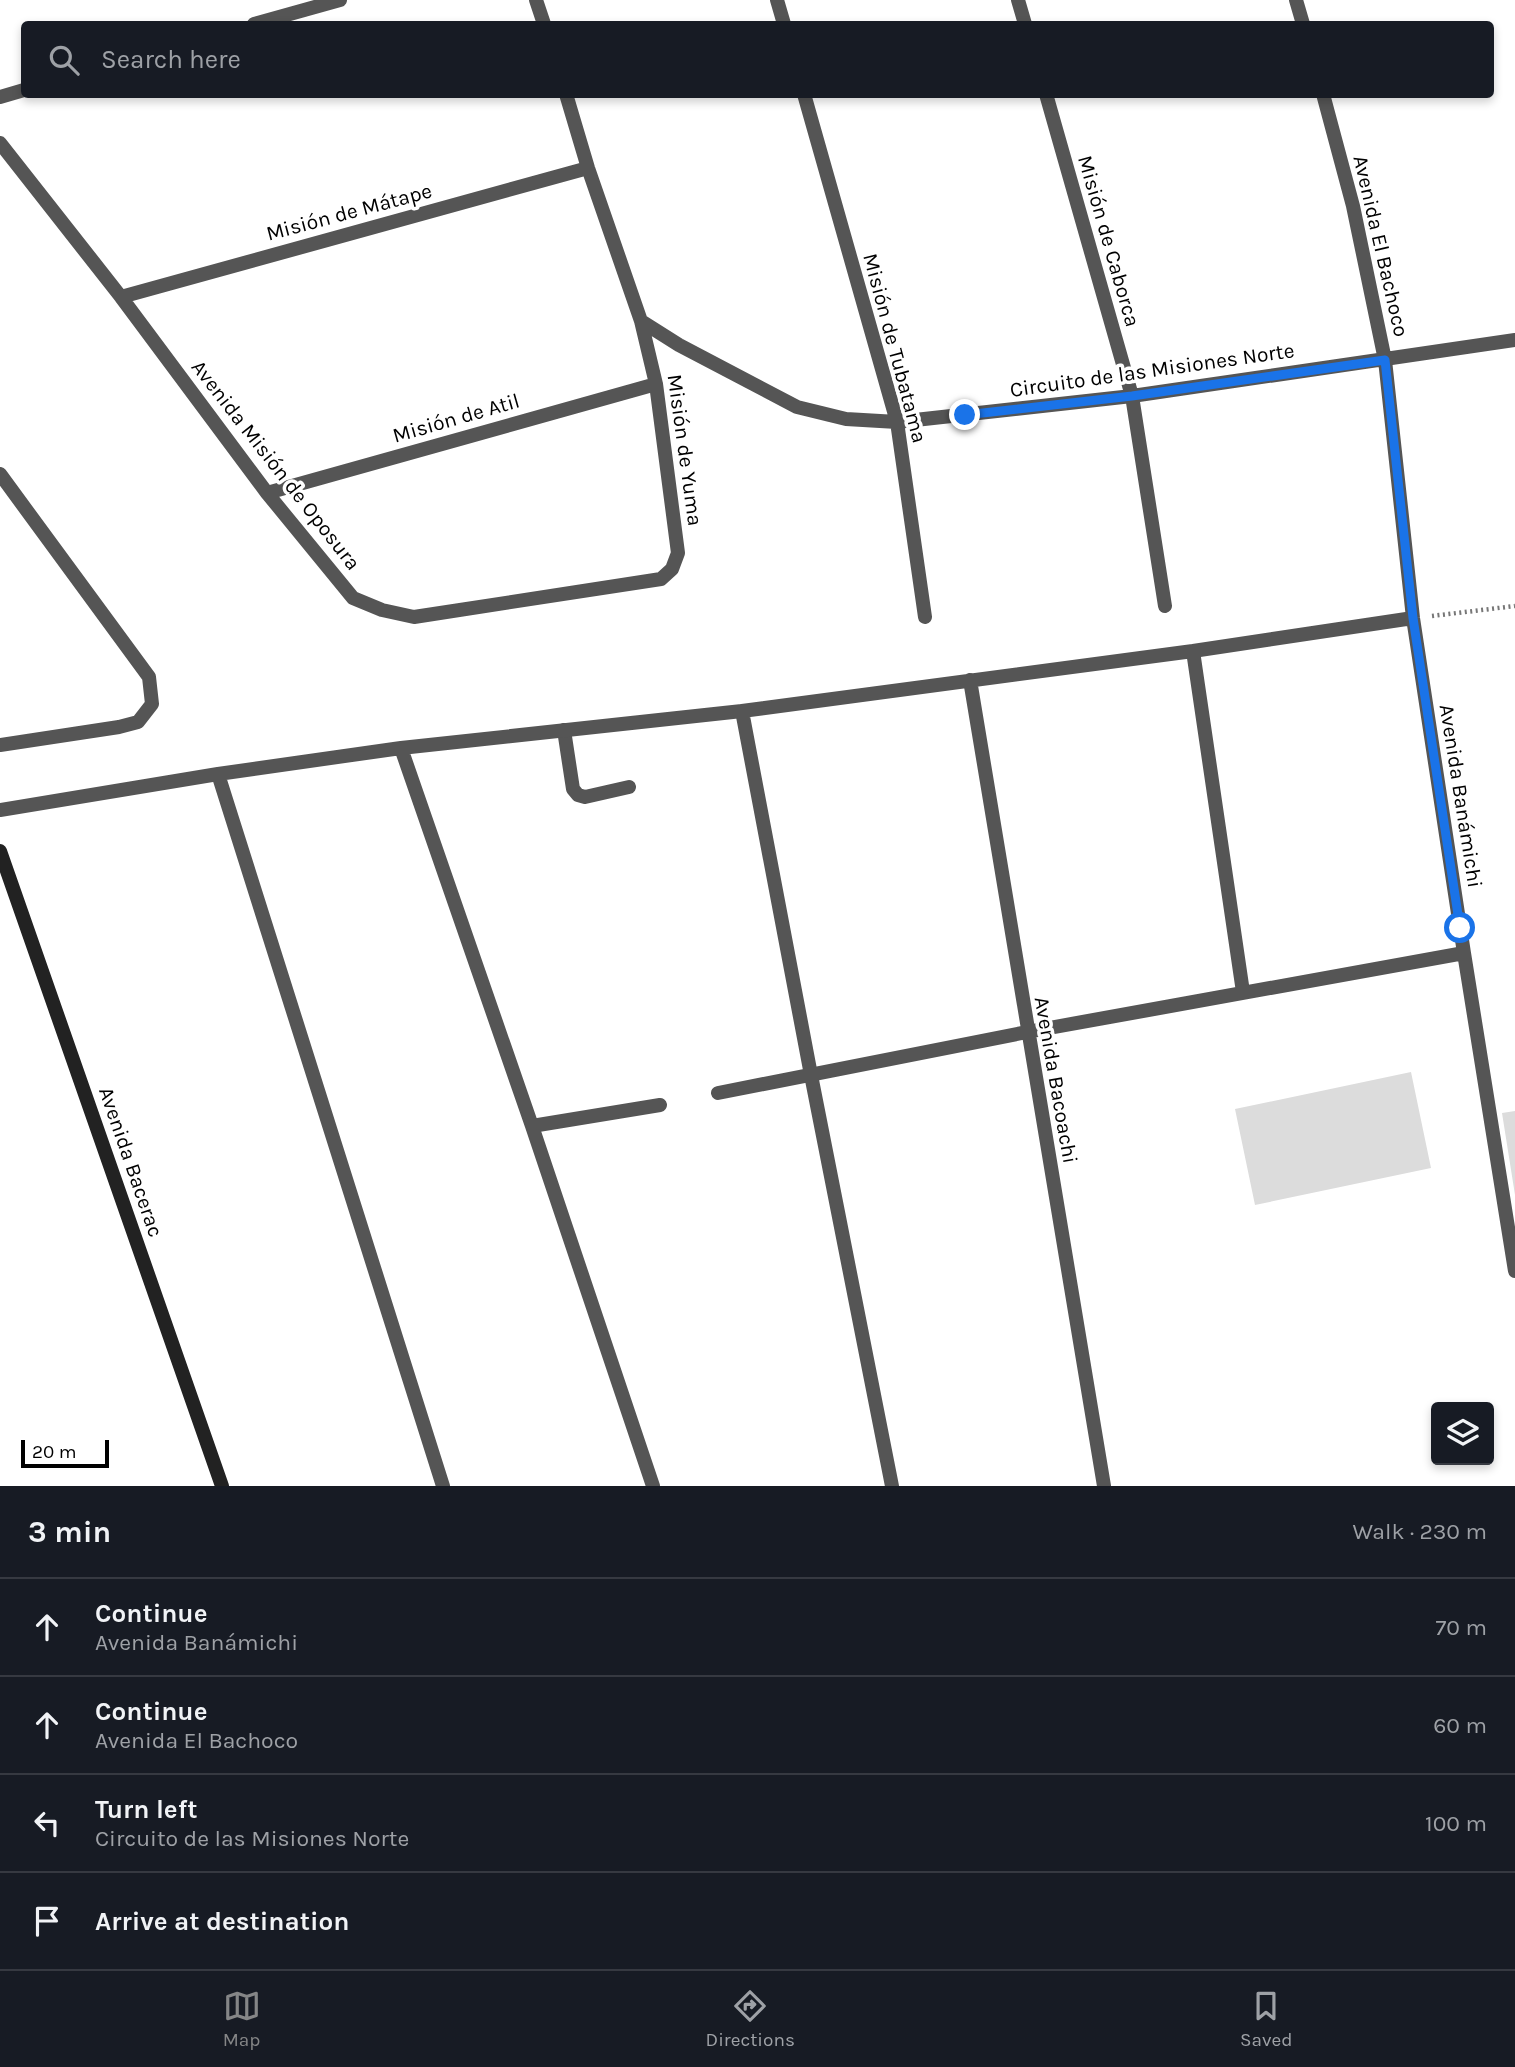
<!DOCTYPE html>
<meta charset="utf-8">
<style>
:root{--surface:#171b24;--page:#20242c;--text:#f1f3f6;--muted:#9ea1a6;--line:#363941;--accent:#858687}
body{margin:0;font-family:Karla,sans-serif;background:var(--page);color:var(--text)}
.controls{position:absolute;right:21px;bottom:21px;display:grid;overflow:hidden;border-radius:7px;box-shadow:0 4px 10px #0003}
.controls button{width:63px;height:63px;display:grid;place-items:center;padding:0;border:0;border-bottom:2px solid var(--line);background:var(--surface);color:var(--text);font:35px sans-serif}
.scale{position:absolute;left:21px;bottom:18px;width:88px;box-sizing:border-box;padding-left:7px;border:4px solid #000;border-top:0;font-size:19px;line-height:24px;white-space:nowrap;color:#000;-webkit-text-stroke:5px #fff;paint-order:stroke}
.stop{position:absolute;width:21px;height:21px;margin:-16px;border:5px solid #1a73e8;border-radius:50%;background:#fff}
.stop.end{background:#1a73e8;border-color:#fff;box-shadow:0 2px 7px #0008}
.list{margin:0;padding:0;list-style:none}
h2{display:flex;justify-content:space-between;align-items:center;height:91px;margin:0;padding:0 28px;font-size:30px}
h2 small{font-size:23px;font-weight:400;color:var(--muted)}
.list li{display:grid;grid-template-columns:46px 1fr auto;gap:21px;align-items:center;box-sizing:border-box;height:98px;padding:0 28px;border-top:2px solid var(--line)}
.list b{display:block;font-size:26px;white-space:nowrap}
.list p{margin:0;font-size:23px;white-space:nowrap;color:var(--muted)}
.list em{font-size:23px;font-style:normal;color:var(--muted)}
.icon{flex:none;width:38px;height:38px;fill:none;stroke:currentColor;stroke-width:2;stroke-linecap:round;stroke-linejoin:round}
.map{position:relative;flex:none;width:1515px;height:1486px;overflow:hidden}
.search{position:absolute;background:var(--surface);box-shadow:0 4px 10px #0003;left:21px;right:21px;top:21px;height:77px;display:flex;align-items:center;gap:18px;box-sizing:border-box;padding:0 24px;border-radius:7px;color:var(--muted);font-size:26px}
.sheet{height:483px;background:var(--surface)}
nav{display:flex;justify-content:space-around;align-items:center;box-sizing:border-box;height:98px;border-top:2px solid var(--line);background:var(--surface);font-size:19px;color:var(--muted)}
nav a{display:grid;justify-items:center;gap:4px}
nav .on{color:var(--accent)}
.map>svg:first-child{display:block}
</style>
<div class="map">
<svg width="1515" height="1486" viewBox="0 0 1515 1486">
<rect width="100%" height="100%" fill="#fff"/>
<path fill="#dcdcdc" d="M 1411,1072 L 1431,1168 L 1255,1205 L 1235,1109 Z
M 1515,1111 L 1515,1195 L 1502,1113 Z"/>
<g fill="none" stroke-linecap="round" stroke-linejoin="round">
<path stroke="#777" stroke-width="4.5" stroke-dasharray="2 3.5" stroke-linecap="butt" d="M 1432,616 L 1515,606"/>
<path stroke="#555" stroke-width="14" d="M 564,730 L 573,789 L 578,795 L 585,797 L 629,787"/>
<path stroke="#555" stroke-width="14" d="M 536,0 L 544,24
M 777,0 L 784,24
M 1018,0 L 1025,24
M 1296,0 L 1303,24
M 254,24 L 340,0
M 566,94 L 588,168 L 641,321 L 679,345 L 797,407 L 846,419 L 897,422 L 1132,396 L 1515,340
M 804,94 L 897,422 L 925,617
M 1046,94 L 1132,396 L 1165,606
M 1323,94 L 1353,206 L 1385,360 L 1413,618 L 1464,953 L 1515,1271
M 0,97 L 24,90
M 0,143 L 121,297 L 267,493 L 353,598 L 382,610 L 414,617 L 661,579 L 672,569 L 678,553 L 656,384 L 641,321
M 121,297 L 588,168
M 0,474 L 149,677 L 152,704 L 138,722 L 119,727 L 0,745
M 267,493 L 656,384
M 1193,651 L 1243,992
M 970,680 L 1104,1486
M 742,711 L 811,1075 L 892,1486
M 401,748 L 532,1126 L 653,1486
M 218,774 L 443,1486
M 0,810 L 218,774 L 401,748 L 742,711 L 1193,651 L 1413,618
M 718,1093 L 1027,1032 L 1464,953
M 532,1126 L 660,1105"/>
<path stroke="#222" stroke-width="14" d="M 0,851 L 222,1486"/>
</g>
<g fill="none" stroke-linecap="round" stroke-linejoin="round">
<path stroke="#1a73e8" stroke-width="9" d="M 965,415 L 1132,396 L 1385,360 L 1413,618 L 1460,928"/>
</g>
<g text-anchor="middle" stroke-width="7" stroke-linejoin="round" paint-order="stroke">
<g font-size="21" fill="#000" stroke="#fff">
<text transform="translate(349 212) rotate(-15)" y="7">Misión de Mátape</text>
<text transform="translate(1109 241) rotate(74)" y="7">Misión de Caborca</text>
<text transform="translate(1381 246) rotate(77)" y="7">Avenida El Bachoco</text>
<text transform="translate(895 348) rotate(75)" y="7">Misión de Tubatama</text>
<text transform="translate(1152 370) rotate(-8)" y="7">Circuito de las Misiones Norte</text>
<text transform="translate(456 418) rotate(-16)" y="7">Misión de Atil</text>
<text transform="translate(685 450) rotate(82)" y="7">Misión de Yuma</text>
<text transform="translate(276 465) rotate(52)" y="7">Avenida Misión de Oposura</text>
<text transform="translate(1461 796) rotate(81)" y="7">Avenida Banámichi</text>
<text transform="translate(1056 1080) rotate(80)" y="7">Avenida Bacoachi</text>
<text transform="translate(131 1162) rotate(71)" y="7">Avenida Bacerac</text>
</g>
</g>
</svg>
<div class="controls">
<button><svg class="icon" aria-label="layers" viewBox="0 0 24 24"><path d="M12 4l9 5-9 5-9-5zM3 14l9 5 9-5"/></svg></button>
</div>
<div class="scale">20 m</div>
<div class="stop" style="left:1460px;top:928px"></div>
<div class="stop end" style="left:965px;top:415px"></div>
<div class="search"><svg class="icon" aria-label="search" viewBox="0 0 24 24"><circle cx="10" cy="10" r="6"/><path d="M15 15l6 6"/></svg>Search here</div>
</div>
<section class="sheet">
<h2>3 min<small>Walk · 230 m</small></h2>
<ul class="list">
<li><svg class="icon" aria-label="ahead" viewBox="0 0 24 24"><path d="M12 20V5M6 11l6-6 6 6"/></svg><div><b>Continue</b><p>Avenida Banámichi</p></div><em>70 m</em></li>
<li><svg class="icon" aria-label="ahead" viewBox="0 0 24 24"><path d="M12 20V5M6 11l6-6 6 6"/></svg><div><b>Continue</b><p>Avenida El Bachoco</p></div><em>60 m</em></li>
<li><svg class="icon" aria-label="left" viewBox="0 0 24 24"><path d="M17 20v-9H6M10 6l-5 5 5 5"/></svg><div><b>Turn left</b><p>Circuito de las Misiones Norte</p></div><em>100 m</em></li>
<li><svg class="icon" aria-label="arrive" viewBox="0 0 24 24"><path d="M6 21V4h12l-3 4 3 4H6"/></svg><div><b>Arrive at destination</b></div></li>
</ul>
</section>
<nav>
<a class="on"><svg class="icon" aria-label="map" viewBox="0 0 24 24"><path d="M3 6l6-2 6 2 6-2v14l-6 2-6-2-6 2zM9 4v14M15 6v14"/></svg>Map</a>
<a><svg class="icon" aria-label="directions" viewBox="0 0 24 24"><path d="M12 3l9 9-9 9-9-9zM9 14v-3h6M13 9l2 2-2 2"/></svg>Directions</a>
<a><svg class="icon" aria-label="saved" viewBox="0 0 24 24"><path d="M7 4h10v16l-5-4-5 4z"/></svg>Saved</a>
</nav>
